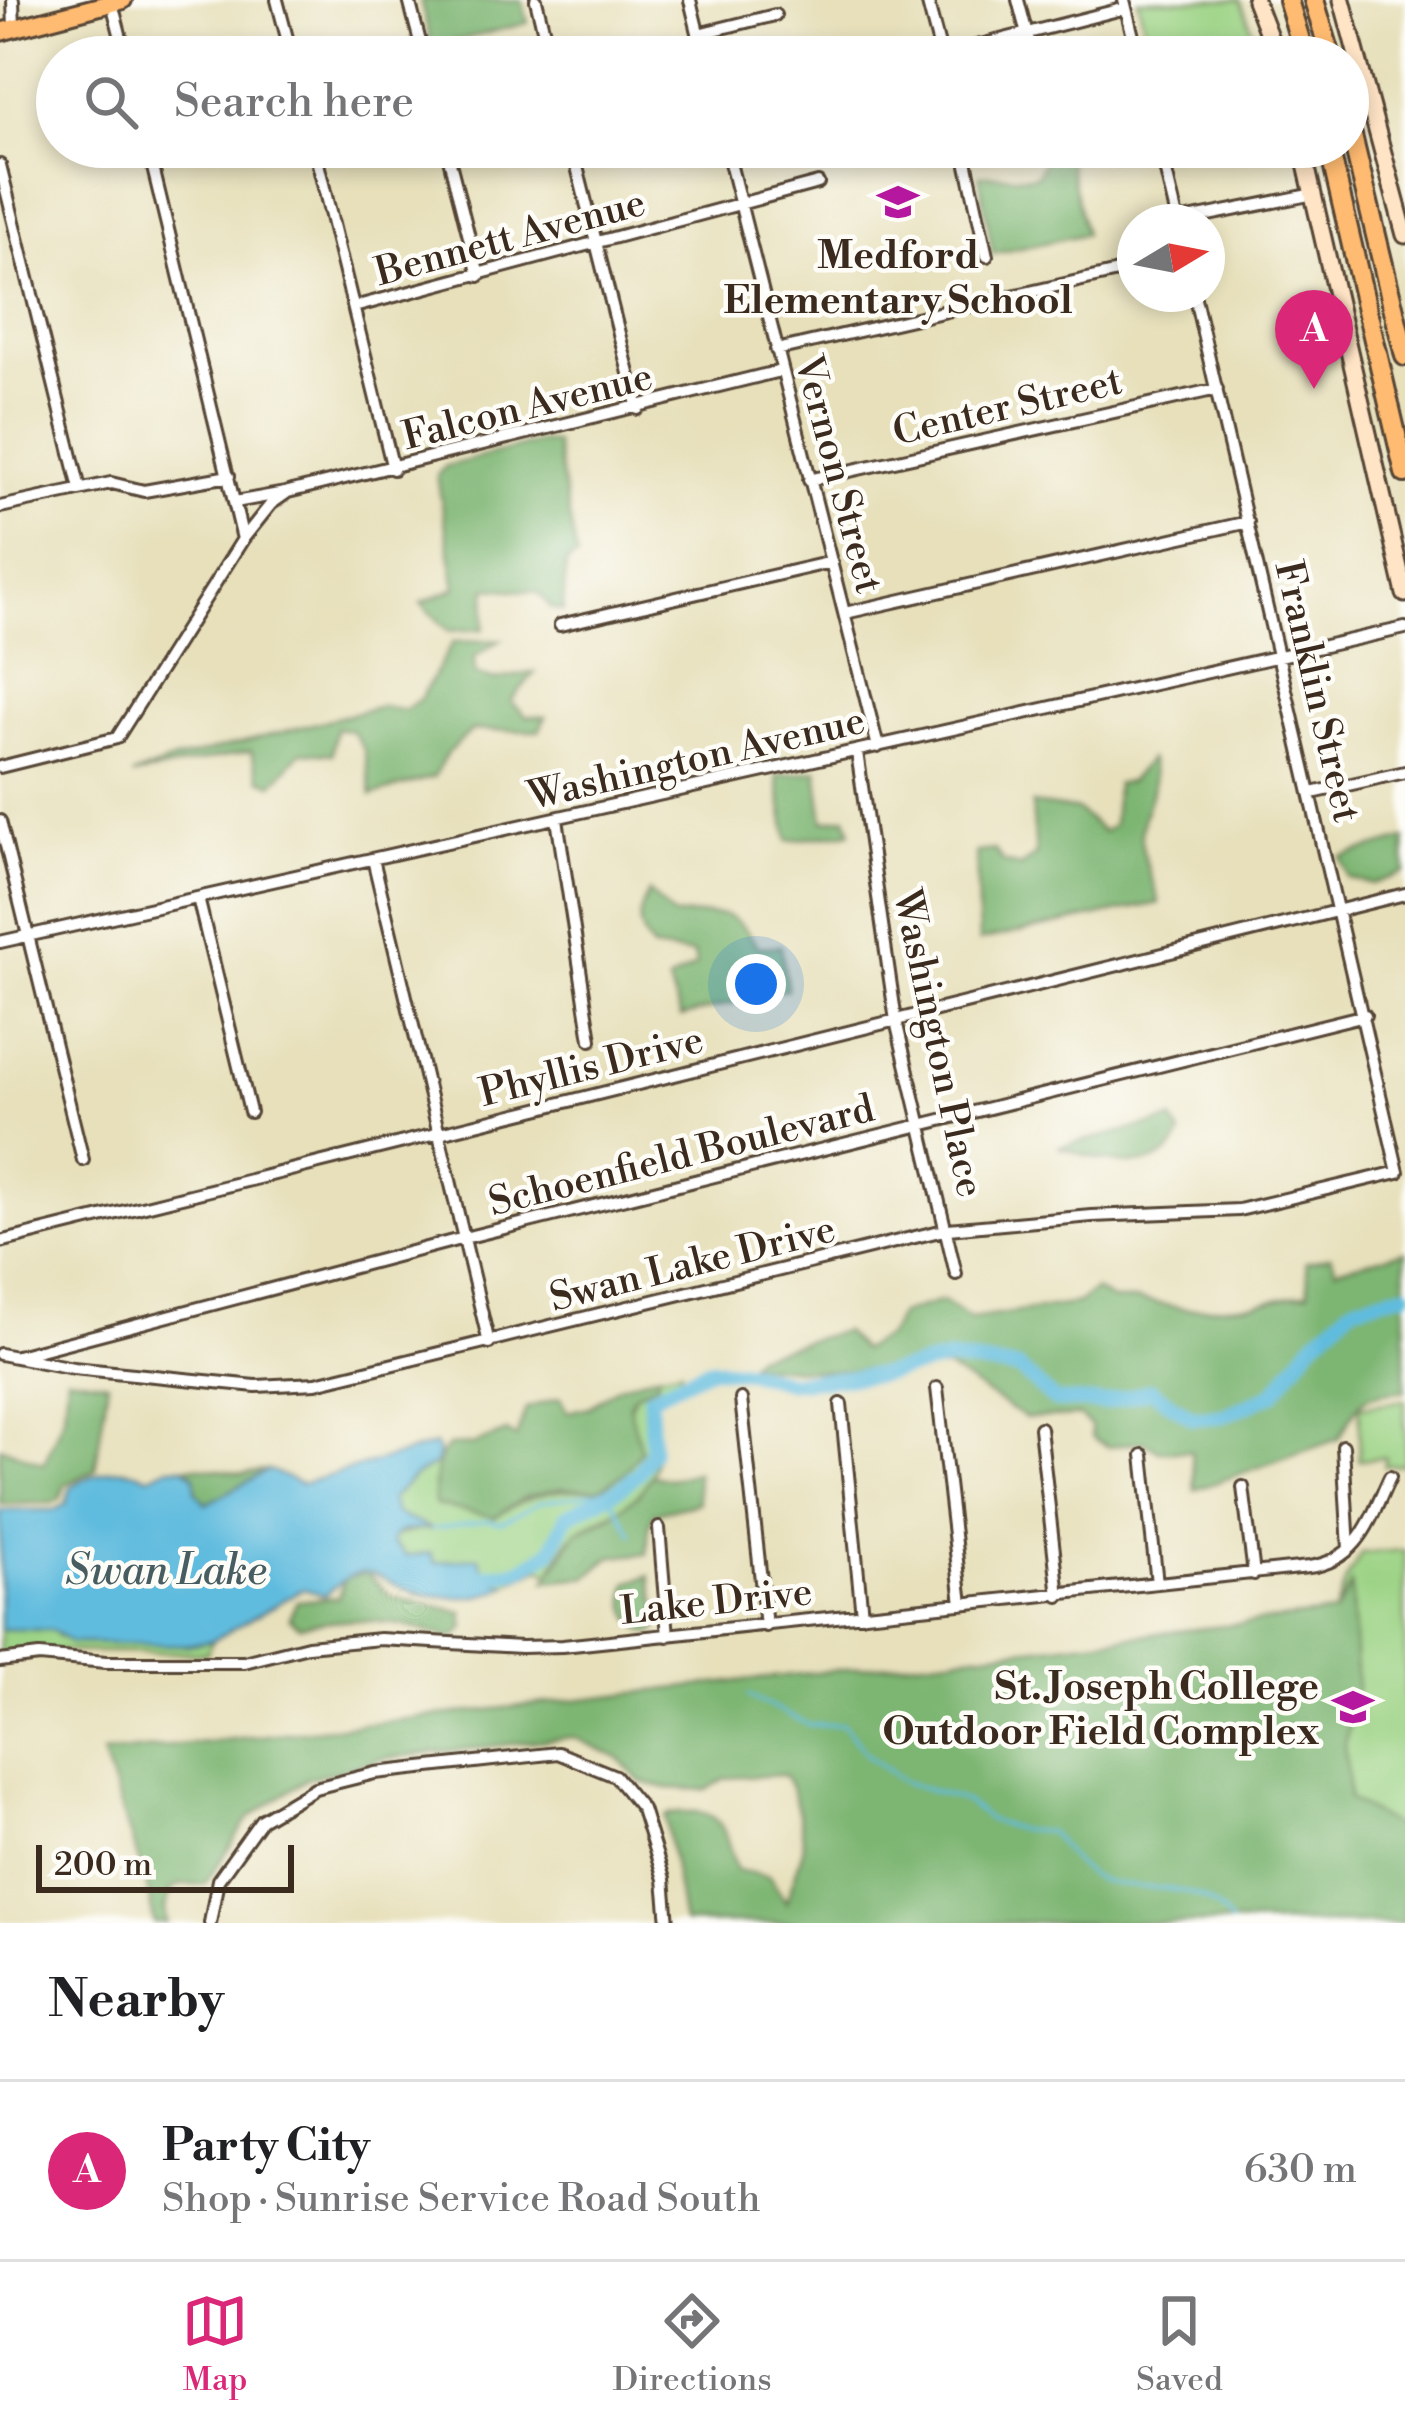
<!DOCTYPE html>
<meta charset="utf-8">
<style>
:root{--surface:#fff;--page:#f6f6f6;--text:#202124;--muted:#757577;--line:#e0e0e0;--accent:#db2777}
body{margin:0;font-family:"Libre Bodoni",serif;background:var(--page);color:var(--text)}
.compass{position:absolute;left:1117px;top:204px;width:108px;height:108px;border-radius:50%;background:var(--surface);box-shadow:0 6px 18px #0003;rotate:80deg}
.scale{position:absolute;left:36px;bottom:30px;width:258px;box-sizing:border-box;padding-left:12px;border:6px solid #3b2a1e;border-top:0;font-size:33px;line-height:42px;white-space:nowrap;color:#3b2a1e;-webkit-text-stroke:9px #fdfcf7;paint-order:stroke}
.you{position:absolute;left:756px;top:984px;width:42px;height:42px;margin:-30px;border:9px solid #fff;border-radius:50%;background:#1a73e8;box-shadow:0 0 0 18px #1a73e833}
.badge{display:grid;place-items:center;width:78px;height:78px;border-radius:50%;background:var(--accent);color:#fff;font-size:39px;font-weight:700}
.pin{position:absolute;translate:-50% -99px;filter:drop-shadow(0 3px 6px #0008)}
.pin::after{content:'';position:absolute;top:63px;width:42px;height:36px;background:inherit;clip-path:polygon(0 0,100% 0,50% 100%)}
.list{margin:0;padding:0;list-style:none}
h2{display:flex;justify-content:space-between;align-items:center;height:156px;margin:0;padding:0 48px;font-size:51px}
h2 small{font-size:39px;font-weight:400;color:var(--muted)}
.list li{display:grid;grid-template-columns:78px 1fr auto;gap:36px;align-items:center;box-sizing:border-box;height:180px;padding:0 48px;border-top:3px solid var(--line)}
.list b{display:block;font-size:45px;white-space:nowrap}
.list p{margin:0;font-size:39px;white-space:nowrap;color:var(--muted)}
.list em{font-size:39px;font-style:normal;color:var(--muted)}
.icon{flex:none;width:66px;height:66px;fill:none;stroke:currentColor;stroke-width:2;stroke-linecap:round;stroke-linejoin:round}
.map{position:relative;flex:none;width:1405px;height:1923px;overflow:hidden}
.search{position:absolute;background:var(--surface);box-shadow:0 6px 18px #0003;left:36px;right:36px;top:36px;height:132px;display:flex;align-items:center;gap:30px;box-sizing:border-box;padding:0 42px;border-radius:66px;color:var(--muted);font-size:45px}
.sheet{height:336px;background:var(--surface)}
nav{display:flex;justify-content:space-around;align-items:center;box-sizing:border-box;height:168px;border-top:3px solid var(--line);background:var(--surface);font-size:33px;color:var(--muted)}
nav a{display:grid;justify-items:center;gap:6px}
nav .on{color:var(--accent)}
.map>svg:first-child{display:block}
</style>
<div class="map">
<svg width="1405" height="1923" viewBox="0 0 1405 1923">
<rect width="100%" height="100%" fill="#fdfcf7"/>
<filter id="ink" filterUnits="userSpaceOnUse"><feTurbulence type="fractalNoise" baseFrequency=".00833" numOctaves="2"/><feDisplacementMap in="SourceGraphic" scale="24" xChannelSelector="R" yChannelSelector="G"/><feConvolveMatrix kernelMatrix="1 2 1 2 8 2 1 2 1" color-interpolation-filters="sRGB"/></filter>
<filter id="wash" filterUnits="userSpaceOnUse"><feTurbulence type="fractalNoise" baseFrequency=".004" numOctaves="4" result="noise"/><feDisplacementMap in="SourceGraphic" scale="48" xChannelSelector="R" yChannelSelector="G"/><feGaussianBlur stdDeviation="2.7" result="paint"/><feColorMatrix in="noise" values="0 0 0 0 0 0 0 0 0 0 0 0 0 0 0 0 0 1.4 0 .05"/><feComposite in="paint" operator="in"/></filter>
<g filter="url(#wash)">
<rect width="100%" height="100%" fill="#e7e0bb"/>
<path fill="#9cd385" stroke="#6c7e52" stroke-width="3" d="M 1138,0 L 1240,0 L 1264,57 L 1151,55 Z
M 681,1369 L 681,1381 C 674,1384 661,1388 657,1395 C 646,1409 665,1450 650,1478 C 630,1514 601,1512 575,1534 C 564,1543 557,1561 550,1574 L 541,1568 L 506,1585 L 406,1556 L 392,1543 L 393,1536 L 428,1528 L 395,1514 L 391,1499 L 412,1478 L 436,1464 L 438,1451 L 442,1462 L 433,1484 L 495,1517 C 530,1493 557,1488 599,1490 L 635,1394 L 657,1382 L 657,1374 Z
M 1405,1400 L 1405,1464 L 1384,1466 L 1386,1457 L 1359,1460 L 1360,1407 Z
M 1405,1550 L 1405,1834 L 1245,1871 L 1346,1580 L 1362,1553 Z
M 38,1628 L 53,1630 L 59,1637 L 187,1645 L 213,1640 L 207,1653 L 47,1651 L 0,1656 L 0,1629 Z"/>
<path fill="#7db572" stroke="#5c7048" stroke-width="3" d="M 420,0 L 522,0 L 528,23 L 432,47 Z
M 1046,147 L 1065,147 L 1085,234 L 993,254 L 979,175 C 997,173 1023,179 1037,175 L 1046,157 Z
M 540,442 L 555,443 L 577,557 L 566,563 L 563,611 L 551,608 L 538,592 L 487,588 L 484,629 L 449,631 L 421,603 L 456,588 L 437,475 L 446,466 Z
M 501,640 L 474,657 L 475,674 L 495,680 L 535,672 L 511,701 L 526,716 L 546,717 L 539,731 L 472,730 L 445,756 L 434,777 L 372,795 L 364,750 L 352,731 L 336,728 L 332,754 L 301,752 L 273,784 L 260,779 L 251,751 L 132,776 L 172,761 L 381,706 L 404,710 L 420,699 L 453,642 Z
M 1149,759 C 1162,792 1141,806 1141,835 C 1141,856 1154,882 1159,903 L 979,941 L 976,852 L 994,850 L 1003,862 L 1021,867 L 1036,855 L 1032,804 L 1077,810 L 1103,832 L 1113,825 L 1116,784 L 1129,782 Z
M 817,770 L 824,821 L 846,817 L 851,832 L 788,841 L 777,776 Z
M 1405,839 L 1405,873 L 1372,884 L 1348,878 L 1341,857 Z
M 649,892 L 673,916 C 723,916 729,903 758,947 L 781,946 L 787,989 L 681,1017 L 668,982 L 696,966 L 694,954 L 652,949 C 636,927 636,915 649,892 Z
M 1172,1120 L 1181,1135 C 1160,1185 1094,1157 1058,1147 Z
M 1405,1251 L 1405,1391 C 1354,1393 1362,1403 1338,1439 L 1195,1490 L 1191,1451 L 1159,1451 L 1143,1441 L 1109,1447 L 1092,1437 L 1091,1426 L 1079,1416 L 1025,1418 L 946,1368 L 822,1371 L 749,1364 L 756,1355 L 843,1331 L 861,1350 L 887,1336 L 900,1314 L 942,1301 L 971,1319 L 1078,1303 L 1095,1290 L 1112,1300 L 1138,1300 L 1187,1309 L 1254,1304 L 1309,1292 L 1306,1262 L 1331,1256 L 1336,1269 Z
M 657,1374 L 658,1382 L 635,1394 L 629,1404 L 641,1451 L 623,1474 L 599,1490 L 561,1488 L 525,1497 L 495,1517 L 435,1505 C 433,1487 435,1459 448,1446 L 472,1445 L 507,1432 L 516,1438 L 526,1408 L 560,1398 L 567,1412 L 589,1407 L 618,1386 Z
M 67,1376 L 108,1382 L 95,1470 L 65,1485 L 60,1499 L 52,1503 L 0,1504 L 0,1446 L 44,1464 L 64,1414 Z
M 197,1466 L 243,1474 L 269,1470 L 206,1504 L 196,1491 L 195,1475 L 185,1467 Z
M 696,1472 L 698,1503 L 654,1513 L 649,1526 L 647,1554 L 612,1556 L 587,1577 L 546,1581 L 576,1533 L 609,1517 L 638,1495 L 652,1475 L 670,1479 Z
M 366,1573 L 391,1596 L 463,1612 L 465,1627 L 456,1637 C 439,1638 425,1629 408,1626 C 371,1619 336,1618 299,1626 L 289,1618 L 297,1601 L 339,1597 L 345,1578 Z
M 650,1575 L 660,1623 L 654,1633 L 648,1633 C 630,1625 621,1601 628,1583 Z
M 1351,1585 L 1357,1688 L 1345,1744 L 1349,1799 L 1405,1832 L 1405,1923 L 683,1923 L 665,1816 C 676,1811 682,1812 694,1812 C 728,1813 726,1843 736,1870 L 769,1876 L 786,1902 C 789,1892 803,1854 803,1847 C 804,1831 794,1785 783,1775 L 725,1778 L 707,1790 L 668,1788 L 641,1782 L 620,1759 L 573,1737 L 379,1759 L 306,1779 L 249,1818 L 205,1884 L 181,1885 L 171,1890 L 165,1908 L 167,1923 L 154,1923 L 146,1882 L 102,1754 L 1335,1613 Z"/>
<path fill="#60bcde" stroke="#4e737e" stroke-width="3" d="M 434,1445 L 438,1451 L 436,1464 L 412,1478 L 391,1499 L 395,1514 L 432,1529 L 402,1531 L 394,1536 L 392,1543 L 406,1556 L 431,1553 L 435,1563 L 479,1557 L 487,1578 L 507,1585 C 482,1603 431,1599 403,1588 C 392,1584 378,1574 367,1573 C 351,1571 337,1586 325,1595 L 303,1589 L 213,1640 L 187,1645 L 70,1643 L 52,1630 L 0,1629 L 0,1510 L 54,1510 L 66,1504 L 71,1487 C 96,1472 120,1462 148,1477 L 169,1467 L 184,1467 L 195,1476 L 196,1491 L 206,1504 L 269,1470 L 301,1484 Z"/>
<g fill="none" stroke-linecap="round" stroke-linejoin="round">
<path stroke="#60bcde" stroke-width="3" d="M 432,1529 L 489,1520 L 501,1523 L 540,1502 L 601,1492 L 609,1494 L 632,1534
M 748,1696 L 809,1725 L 843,1724 L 868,1756 L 904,1782 L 965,1801 L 989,1820 L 1020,1830 L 1049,1832 C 1062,1846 1079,1872 1097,1879 C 1146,1897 1196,1873 1230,1923"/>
<path stroke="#60bcde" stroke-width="15" d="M 470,1578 L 519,1571 L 551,1551 L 567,1516 L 622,1487 L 639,1472 L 652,1452 L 650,1397 L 710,1368 L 751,1372 L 789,1382 L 880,1375 L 949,1360 L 1019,1369 L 1055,1401 L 1105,1403 L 1151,1390 L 1193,1418 L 1223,1416 L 1273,1394 L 1311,1344 L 1354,1305 L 1405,1293"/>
</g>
</g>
<g filter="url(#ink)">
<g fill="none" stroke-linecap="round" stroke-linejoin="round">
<g stroke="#554536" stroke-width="16">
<path id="minor" d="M 13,0 L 14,28
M 277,0 L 292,57
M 409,0 L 424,57
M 536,0 L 550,57
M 690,0 L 704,57
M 927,0 L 942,57
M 1018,0 L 1033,57
M 1124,0 L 1138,57
M 112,3 L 126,57
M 698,34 L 775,15
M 941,55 L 1126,8
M 148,147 L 243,539
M 314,147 L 393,469
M 446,147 L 479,276
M 572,147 L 638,409
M 726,147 L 878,747
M 963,147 L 987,256
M 1160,147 L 1178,222
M 0,165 L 80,489
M 1178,221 L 1314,194
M 354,307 L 818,183
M 776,350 L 1135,268
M 809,480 L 1217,389
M 235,502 L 285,493
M 0,507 L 111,483 L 144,491 L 229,476
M 845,613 L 1248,522
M 560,625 L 832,562
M 857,752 L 896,1021 L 956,1274
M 0,767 L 117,738 L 243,539 L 271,504 L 288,492 L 780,371
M 1312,793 L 1405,772
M 557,819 L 591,1040
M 0,821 L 83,1160
M 373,859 L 489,1343
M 198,898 L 250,1112
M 0,942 L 1405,628
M 0,1242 L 1405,894
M 0,1354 L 73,1368 L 256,1386 L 316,1383 L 948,1229 L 1092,1216 L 1239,1210 L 1398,1172 L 1194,294
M 17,1356 L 464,1238 L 1365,1015
M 937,1388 L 962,1604
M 741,1399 L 766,1626
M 841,1404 L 862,1615
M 1040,1428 L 1059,1596
M 1343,1446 L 1349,1549
M 1143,1455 L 1157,1583
M 1243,1487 L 1254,1574
M 659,1528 L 668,1636
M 0,1661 L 39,1656 L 106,1662 L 244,1662 L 308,1646 L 380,1639 L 521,1647 L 563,1646 L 1309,1567 C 1360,1560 1370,1519 1390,1477
M 210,1923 L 218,1880 L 261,1820 L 315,1788 L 375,1773 L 558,1753 L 615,1776 L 642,1809 L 664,1879 L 668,1923"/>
</g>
<g stroke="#554536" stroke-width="21">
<path id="secondary" d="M 1255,0 L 1277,57
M 1342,0 L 1405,235
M 1302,147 L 1405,594"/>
</g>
<g stroke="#554536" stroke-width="22">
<path id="primary" d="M 0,32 L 123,0"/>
</g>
<g stroke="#554536" stroke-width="24">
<path id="motorway" d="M 1288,0 L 1305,57
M 1314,0 L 1331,57
M 1348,119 L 1405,356
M 1329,147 L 1405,473"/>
</g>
<use href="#minor" stroke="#fff" stroke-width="10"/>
<use href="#secondary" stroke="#ffe4c6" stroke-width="15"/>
<use href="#primary" stroke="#ffbb71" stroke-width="16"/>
<use href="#motorway" stroke="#ffbb71" stroke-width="18"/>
</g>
</g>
<defs>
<g id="school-bare" transform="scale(3.24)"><path d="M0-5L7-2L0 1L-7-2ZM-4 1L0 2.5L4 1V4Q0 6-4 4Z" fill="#b5179e" stroke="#fdfcf7" stroke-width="2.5" paint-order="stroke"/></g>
<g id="university-bare" transform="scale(3.24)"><path d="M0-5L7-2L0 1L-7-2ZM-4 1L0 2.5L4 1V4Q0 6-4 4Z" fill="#b5179e" stroke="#fdfcf7" stroke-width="2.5" paint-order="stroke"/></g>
</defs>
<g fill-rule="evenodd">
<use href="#school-bare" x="898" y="202"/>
<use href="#university-bare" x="1353" y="1707"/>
</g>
<g text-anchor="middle" stroke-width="9" stroke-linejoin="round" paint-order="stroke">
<g font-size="39" fill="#3b2a1e" stroke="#fdfcf7">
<text transform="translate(510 236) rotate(-15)" y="14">Bennett Avenue</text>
<text transform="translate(527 405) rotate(-14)" y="14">Falcon Avenue</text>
<text transform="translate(1007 405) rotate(-13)" y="14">Center Street</text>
<text transform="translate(840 474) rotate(75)" y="14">Vernon Street</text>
<text transform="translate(1319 691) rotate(77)" y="14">Franklin Street</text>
<text transform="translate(696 757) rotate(-13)" y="14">Washington Avenue</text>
<text transform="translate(940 1043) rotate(78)" y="14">Washington Place</text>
<text transform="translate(591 1065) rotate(-14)" y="14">Phyllis Drive</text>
<text transform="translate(681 1154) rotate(-14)" y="14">Schoenfield Boulevard</text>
<text transform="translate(692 1262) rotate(-14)" y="14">Swan Lake Drive</text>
<text transform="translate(716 1600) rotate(-6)" y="14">Lake Drive</text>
</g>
<g font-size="39" font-weight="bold" fill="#3b2a1e" stroke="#fdfcf7">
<text x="898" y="268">Medford<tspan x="898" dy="45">Elementary School</tspan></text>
<text x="1319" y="1699" text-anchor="end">St. Joseph College<tspan x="1319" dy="45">Outdoor Field Complex</tspan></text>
</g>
<g font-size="42" font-style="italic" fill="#485d61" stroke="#fdfcf7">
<text x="166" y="1584">Swan Lake</text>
</g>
</g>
</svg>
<svg class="compass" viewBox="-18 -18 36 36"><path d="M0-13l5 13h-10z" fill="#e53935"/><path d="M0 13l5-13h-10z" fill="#757577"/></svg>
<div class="scale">200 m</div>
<div class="you"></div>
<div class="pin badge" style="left:1314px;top:389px">A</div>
<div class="search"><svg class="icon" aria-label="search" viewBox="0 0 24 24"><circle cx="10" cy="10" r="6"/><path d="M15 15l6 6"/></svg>Search here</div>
</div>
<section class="sheet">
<h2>Nearby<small></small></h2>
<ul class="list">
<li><span class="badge">A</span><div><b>Party City</b><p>Shop · Sunrise Service Road South</p></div><em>630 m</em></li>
</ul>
</section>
<nav>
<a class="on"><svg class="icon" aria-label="map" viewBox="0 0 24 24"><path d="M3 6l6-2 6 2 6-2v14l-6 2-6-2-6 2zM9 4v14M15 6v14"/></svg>Map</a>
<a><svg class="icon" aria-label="directions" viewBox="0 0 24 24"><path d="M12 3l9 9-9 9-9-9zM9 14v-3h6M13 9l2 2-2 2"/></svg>Directions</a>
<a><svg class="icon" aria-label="saved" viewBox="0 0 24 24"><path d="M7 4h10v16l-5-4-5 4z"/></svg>Saved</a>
</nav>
